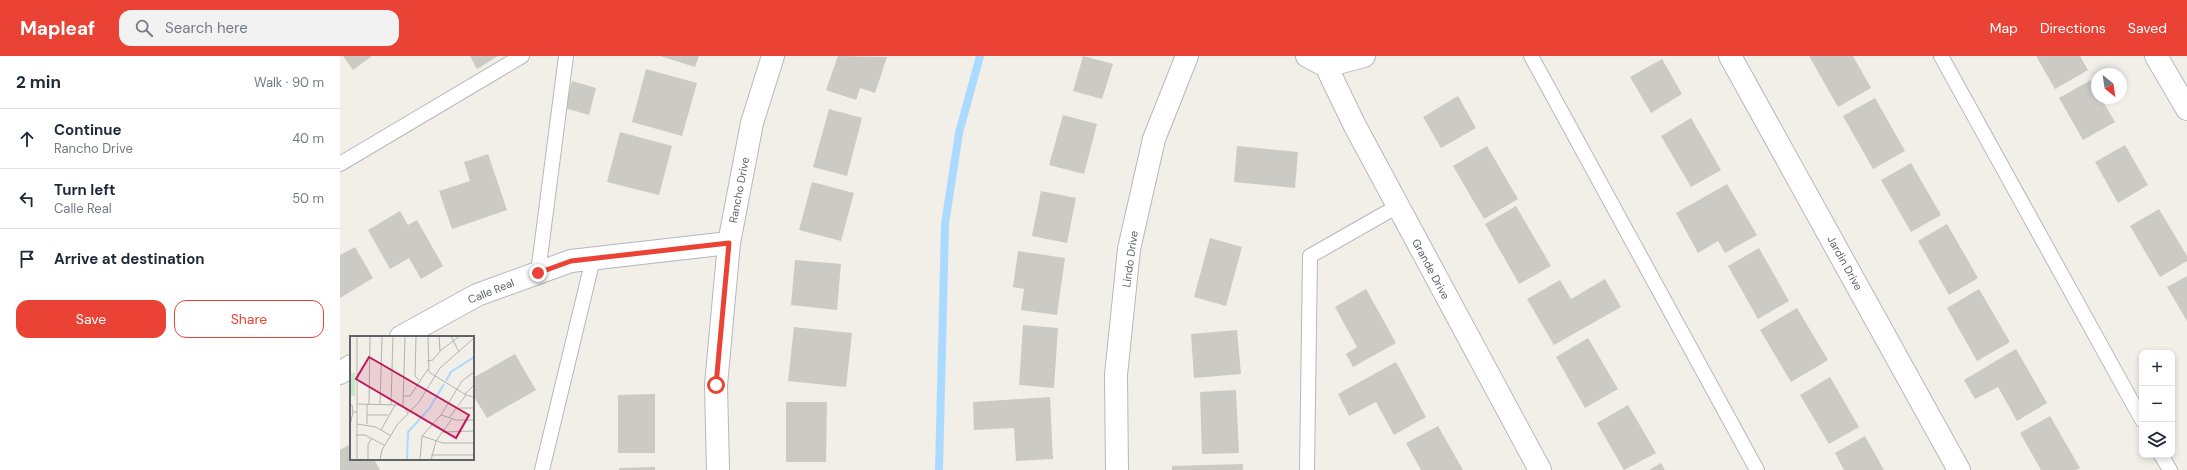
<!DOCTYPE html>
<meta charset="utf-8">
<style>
:root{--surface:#fff;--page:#f2f2f3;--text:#1f2937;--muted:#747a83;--line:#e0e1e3;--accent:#ea4335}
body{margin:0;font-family:"DM Sans",sans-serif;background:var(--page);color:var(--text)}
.controls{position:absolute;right:12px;bottom:12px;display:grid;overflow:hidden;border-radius:8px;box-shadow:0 2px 6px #0003}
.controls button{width:36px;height:36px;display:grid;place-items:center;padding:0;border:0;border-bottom:1px solid var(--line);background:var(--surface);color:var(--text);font:20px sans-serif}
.compass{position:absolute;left:1751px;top:12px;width:36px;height:36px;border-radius:50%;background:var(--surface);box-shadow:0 2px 6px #0003;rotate:150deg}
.stop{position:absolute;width:12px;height:12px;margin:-9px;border:3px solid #ea4335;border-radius:50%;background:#fff}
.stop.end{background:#ea4335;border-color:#fff;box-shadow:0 1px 4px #0008}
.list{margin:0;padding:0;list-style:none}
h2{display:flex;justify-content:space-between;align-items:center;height:52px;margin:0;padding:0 16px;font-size:17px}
h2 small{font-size:13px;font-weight:400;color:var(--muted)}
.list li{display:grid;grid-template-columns:26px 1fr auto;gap:12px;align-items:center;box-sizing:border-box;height:60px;padding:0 16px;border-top:1px solid var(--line)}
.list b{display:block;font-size:15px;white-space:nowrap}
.list p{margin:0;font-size:13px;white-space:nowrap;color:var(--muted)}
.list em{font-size:13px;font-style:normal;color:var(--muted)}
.actions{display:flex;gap:8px;padding:12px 16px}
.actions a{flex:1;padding:9px 0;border:1px solid var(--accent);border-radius:12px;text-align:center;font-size:14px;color:var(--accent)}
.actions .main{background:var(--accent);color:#fff}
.icon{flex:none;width:22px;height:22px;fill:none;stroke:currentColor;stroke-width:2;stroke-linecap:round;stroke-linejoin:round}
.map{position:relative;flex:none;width:1847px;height:414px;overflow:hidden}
header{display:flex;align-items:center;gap:24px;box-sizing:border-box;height:56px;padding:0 20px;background:var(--accent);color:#fff}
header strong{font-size:19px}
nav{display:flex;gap:22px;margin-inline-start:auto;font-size:14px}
.search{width:280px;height:36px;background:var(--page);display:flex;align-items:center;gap:10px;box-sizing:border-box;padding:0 14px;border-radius:12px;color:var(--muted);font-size:15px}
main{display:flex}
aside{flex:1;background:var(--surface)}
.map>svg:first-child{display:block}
</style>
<header>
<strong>Mapleaf</strong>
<div class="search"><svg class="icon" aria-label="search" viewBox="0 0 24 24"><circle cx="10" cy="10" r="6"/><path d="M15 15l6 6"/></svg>Search here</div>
<nav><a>Map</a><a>Directions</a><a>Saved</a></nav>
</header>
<main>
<aside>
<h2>2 min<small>Walk · 90 m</small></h2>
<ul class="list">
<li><svg class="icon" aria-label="ahead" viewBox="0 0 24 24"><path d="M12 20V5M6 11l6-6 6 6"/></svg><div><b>Continue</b><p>Rancho Drive</p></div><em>40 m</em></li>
<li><svg class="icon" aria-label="left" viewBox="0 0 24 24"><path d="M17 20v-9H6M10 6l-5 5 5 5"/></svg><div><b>Turn left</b><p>Calle Real</p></div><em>50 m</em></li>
<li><svg class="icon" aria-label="arrive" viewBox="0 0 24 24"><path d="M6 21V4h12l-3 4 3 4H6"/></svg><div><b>Arrive at destination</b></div></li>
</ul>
<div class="actions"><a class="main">Save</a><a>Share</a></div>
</aside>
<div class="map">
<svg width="1847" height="414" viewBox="0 0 1847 414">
<rect width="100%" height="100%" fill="#f1efe8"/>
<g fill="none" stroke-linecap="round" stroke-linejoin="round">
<path stroke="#aadaff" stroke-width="8" d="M 599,414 L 605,168 L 619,77 L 640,0"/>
</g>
<path fill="#cccac5" d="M 3,0 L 32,0 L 13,14 Z
M 130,0 L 158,0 L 137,13 Z
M 320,0 L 359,0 L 355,11 Z
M 498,0 L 547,1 L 535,37 L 520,32 L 516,44 L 486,34 Z
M 743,0 L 773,8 L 762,43 L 733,35 Z
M 1469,0 L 1513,0 L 1531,32 L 1498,51 Z
M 1696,0 L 1740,0 L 1748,14 L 1715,33 Z
M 1322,3 L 1342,38 L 1311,57 L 1290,21 Z
M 306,13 L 357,27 L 342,80 L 292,66 Z
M 1751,24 L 1757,35 L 1757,42 L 1761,42 L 1775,66 L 1743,84 L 1719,42 Z
M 232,25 L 256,32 L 249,59 L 225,52 Z
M 1118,40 L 1136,72 L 1101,92 L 1083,61 Z
M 1535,42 L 1565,95 L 1533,113 L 1503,60 Z
M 489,53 L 522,62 L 507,120 L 473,111 Z
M 723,59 L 757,68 L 744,118 L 709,109 Z
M 1351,62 L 1381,114 L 1351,131 L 1321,80 Z
M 280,76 L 332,90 L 319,139 L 267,126 Z
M 1785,89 L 1808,129 L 1778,147 L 1755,106 Z
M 897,90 L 958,96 L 955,132 L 894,126 Z
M 1147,90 L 1178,143 L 1144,163 L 1113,110 Z
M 148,98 L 167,154 L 112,173 L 99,135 L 130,125 L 124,106 Z
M 1571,107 L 1601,159 L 1571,176 L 1541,124 Z
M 472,126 L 514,137 L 501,185 L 459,174 Z
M 1387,128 L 1417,179 L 1385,197 L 1378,185 L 1358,197 L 1336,157 Z
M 701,135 L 736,142 L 727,187 L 692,180 Z
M 1176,150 L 1211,210 L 1179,228 L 1145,168 Z
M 1819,153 L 1847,200 L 1847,205 L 1820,221 L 1790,170 Z
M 60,155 L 68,169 L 77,164 L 103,210 L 81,223 L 69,202 L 50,213 L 28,174 Z
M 1607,168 L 1638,222 L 1609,239 L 1578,185 Z
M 870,182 L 902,191 L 886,250 L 854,241 Z
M 15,191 L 33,222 L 0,242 L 0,199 Z
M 1419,192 L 1449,245 L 1418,263 L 1388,210 Z
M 678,195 L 725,202 L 717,259 L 681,254 L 684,233 L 673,231 Z
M 455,204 L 501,208 L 497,254 L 451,249 Z
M 1847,220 L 1847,265 L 1827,231 Z
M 1265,223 L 1281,251 L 1214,289 L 1187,243 L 1220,224 L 1231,243 Z
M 1026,233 L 1056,287 L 1013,311 L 1006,298 L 1017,291 L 995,251 Z
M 1639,233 L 1670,286 L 1637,305 L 1607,252 Z
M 1457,252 L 1488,304 L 1451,326 L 1420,274 Z
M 683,269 L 718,272 L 714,332 L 679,329 Z
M 454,271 L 512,277 L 506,331 L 448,325 Z
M 897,274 L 901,318 L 854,322 L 851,278 Z
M 1248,282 L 1278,333 L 1245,352 L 1216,301 Z
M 1676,293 L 1707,347 L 1677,365 L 1658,331 L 1635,343 L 1624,324 Z
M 175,298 L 196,334 L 147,362 L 133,339 L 133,322 Z
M 1056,306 L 1086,361 L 1054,379 L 1036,346 L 1009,360 L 998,338 Z
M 1490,321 L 1519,371 L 1489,388 L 1460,339 Z
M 896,334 L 899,397 L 862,398 L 860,336 Z
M 315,338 L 315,397 L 278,397 L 278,339 Z
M 710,341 L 713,403 L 676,405 L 674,372 L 634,374 L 633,346 Z
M 446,346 L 487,346 L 486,406 L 446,406 Z
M 1288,349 L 1316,397 L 1284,414 L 1257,367 Z
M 1710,360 L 1740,412 L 1736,414 L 1701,414 L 1680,377 Z
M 1098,370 L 1123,414 L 1081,414 L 1066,387 Z
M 1525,380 L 1544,414 L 1504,414 L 1495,397 Z
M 11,388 L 11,403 L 38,403 L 35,405 L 40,414 L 0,414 L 0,394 Z
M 1321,407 L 1325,414 L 1309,414 Z
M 903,408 L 903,414 L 832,414 L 832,410 Z
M 315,411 L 315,414 L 279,414 L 279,412 Z"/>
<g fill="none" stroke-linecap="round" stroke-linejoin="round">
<g stroke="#b5b8bc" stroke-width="16">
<path id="lane" d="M 1191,0 L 1417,414
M 1601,0 L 1802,364
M 0,108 L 182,0
M 198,217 L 226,0
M 1821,399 L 1830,414
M 202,414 L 253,203
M 967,414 L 970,200 L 1058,150"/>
</g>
<g stroke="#b5b8bc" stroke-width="24">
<path id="street" d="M 967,0 L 986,10 L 1024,0
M 1390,0 L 1619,414
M 986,10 L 1015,70 L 1200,414
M 61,281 L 137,239 L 231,205 L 389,187
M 0,317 L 11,310
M 378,414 L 376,329 L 389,187 L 412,67 L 433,0
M 777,414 L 776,319 L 789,193 L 814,83 L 847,0"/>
</g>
<g stroke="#b6babf" stroke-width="24">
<path id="secondary" d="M 1816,0 L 1847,53"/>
</g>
<use href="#lane" stroke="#fff" stroke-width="14"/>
<use href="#street" stroke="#fff" stroke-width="22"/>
<use href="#secondary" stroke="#fff" stroke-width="22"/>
</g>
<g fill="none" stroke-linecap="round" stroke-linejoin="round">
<path stroke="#ea4335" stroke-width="5" d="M 198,217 L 231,205 L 389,187 L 376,329"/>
</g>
<g text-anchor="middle" stroke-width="4" stroke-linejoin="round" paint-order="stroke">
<g font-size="11" fill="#5f6368" stroke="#fff">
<text transform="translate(399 134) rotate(-79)" y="4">Rancho Drive</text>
<text transform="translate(790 203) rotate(-82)" y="4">Lindo Drive</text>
<text transform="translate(1505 207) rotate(61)" y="4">Jardin Drive</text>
<text transform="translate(1091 213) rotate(62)" y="4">Grande Drive</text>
<text transform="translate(151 235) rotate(-22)" y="4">Calle Real</text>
</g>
</g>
<g transform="translate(10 280)">
<rect width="124" height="124" fill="#f1efe8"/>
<path d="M 0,37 L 5,37 L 5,60 L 0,59 Z" fill="#c5e8c5"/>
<path fill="none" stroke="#aadaff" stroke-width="2" d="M 96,45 L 101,36 L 124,21M 57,124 L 58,96 L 79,73 L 94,48"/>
<path fill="none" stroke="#b3b3b1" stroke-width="1" d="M 66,0 L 65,40 L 69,44M 78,0 L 79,36 L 116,59 L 124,61M 89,0 L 90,15M 101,0 L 109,16M 77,25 L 83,24 L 91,14 L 110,0M 115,58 L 124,49M 53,60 L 60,60 L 78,33M 7,68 L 49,69 L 53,70 L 58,77M 19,68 L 20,0M 30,68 L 32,0M 41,68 L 43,0M 0,69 L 2,69 L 3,76 L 7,76M 53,70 L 55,0M 109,72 L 124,72M 17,79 L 38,79M 91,79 L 106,84 L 124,84M 99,82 L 116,59M 7,88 L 26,91 L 41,100M 17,88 L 17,68M 0,89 L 3,76M 31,94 L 45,69M 93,96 L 124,95M 6,99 L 15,99 L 34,109M 72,100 L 93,107 L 124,107M 81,119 L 124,119M 7,124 L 7,0M 18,124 L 18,109 L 21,103M 30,124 L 32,114 L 47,89 L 69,66 L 90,32 L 124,2M 70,124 L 72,100 L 91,79 L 112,45 L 124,36M 81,124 L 86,105 L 102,83"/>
<path fill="#c2185b" fill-opacity="0.15" stroke="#c2185b" stroke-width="2" d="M 19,21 L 119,79 L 106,102 L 6,43 Z"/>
<rect width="124" height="124" fill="none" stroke="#5f6368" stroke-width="2"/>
</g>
</svg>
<div class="controls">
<button>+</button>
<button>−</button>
<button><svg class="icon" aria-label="layers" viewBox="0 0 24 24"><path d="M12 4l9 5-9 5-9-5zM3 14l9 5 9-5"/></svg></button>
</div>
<svg class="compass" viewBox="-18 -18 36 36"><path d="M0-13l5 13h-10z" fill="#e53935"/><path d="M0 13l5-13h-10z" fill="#747a83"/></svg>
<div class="stop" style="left:376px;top:329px"></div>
<div class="stop end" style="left:198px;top:217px"></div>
</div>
</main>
